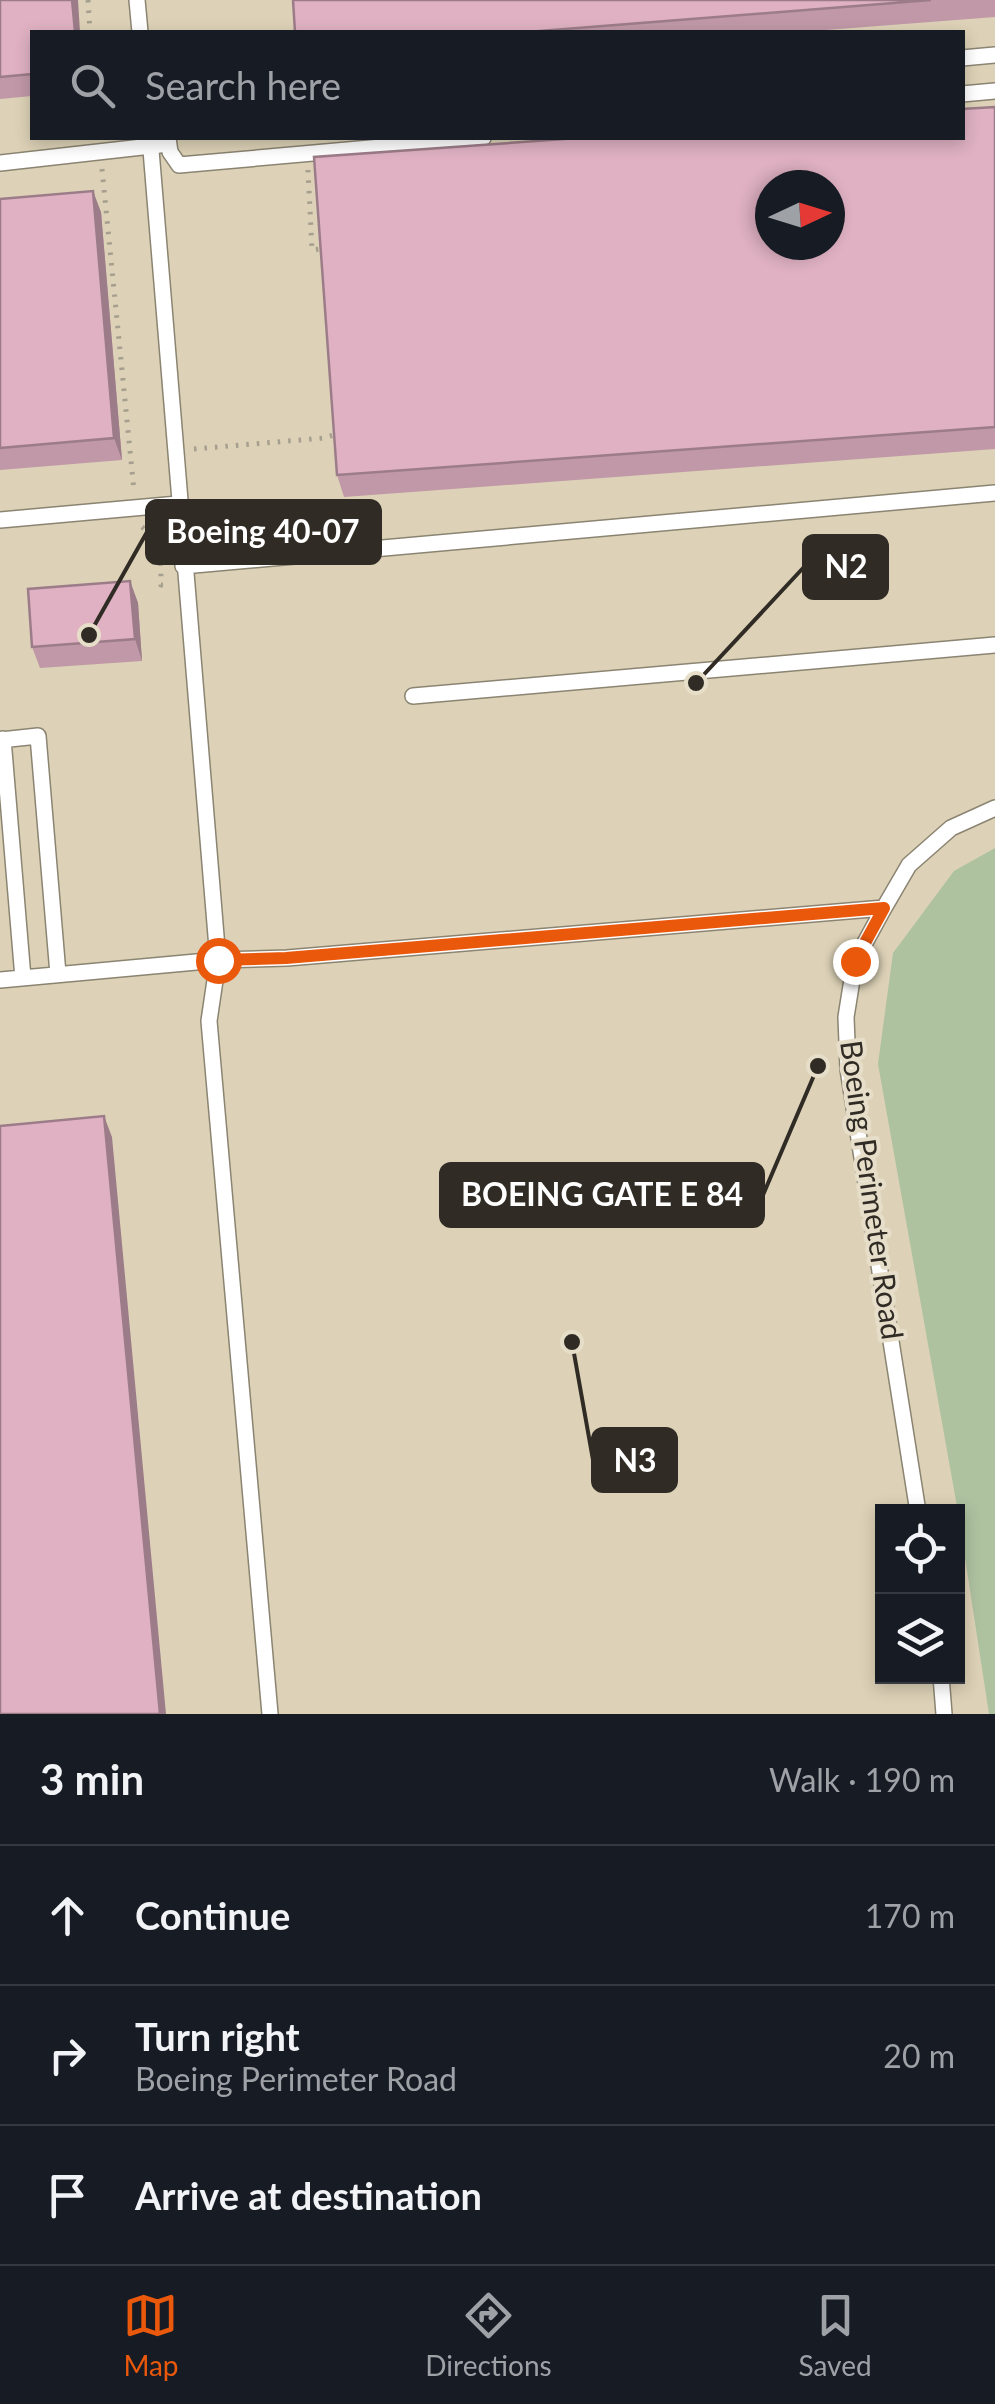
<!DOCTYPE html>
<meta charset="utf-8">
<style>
:root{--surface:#171b24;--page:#242831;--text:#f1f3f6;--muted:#9ea1a6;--line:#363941;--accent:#ea580c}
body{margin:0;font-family:Lato,sans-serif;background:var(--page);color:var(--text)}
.controls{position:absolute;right:30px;bottom:30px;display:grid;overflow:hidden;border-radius:0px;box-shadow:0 5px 15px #0003}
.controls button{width:90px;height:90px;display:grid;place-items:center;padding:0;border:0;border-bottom:2px solid var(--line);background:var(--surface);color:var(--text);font:50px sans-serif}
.compass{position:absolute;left:755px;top:170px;width:90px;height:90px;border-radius:50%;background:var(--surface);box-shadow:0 5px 15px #0003;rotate:86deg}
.stop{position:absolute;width:30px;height:30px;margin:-22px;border:8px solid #ea580c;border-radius:50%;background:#fff}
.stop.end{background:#ea580c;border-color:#fff;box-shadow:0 2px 10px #0008}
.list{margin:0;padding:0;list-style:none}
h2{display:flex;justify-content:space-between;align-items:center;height:130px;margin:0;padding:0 40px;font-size:42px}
h2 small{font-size:32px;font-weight:400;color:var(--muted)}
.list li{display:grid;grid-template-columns:65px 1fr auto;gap:30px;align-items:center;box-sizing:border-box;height:140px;padding:0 40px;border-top:2px solid var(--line)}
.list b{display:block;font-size:38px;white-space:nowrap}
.list p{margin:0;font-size:32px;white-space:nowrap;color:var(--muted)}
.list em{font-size:32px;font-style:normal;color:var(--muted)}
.icon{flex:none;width:55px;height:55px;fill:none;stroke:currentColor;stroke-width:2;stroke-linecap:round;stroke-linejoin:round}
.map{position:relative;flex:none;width:995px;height:1714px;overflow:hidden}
.search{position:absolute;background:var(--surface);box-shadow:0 5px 15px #0003;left:30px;right:30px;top:30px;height:110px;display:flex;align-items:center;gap:25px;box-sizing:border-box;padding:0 35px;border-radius:0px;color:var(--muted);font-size:38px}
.sheet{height:550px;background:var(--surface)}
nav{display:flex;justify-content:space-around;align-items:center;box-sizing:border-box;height:140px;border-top:2px solid var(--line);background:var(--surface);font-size:28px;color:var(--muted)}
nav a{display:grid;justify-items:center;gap:5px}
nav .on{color:var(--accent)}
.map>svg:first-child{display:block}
</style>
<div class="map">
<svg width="995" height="1714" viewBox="0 0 995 1714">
<rect width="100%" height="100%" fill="#e7deca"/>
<path fill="#ddd2b7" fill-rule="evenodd" d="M 0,0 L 995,0 L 995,1714 L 0,1714 ZM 32,32 L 962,32 L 962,138 L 32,138 ZM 770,185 L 830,185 L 830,245 L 770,245 ZM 882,1512 L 958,1512 L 958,1676 L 882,1676 Z"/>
<path fill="#aec2a0" d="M 995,848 L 995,1714 L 989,1714 L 958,1512 L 878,1064 L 893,953 L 954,871 Z"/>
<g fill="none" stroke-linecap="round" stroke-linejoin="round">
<g stroke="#8b8472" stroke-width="18">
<path id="lane" d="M 137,0 L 140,32
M 962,58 L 995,55
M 962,94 L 995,91
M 150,138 L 218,960 L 209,1021 L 270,1714
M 168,138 L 170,152 L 179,165 L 483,138
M 0,163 L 160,145
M 0,520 L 178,504
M 183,566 L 995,493
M 413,696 L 995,645
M 3,739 L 23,978
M 0,740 L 38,736 L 58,974
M 0,980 L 218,960 L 287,958 L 884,908
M 918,1512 L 848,1069 L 846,1017 L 855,961 L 884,908 L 909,865 L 951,828 L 995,808
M 941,1676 L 944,1714"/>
</g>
<path stroke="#a69f8f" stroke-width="5" stroke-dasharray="2.5 8" stroke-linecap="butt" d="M 88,0 L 90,32
M 102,169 L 134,491
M 308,170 L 312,250 L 327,248
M 194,449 L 324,438 L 337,434
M 142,527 C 161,542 161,562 161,585 L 166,585"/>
<use href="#lane" stroke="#fff" stroke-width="15"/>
</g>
<path fill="#c098a7" d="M 0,0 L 32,32 L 32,96 L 0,99 Z
M 293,0 L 995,0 L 995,17 L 800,32 L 295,32 Z
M 995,107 L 995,449 L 344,497 L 337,475 Z
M 0,199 L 101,212 L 122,460 L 0,470 Z
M 130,581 L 138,603 L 142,661 L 40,668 L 32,647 Z"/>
<path fill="#9c7c88" d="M 72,0 L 78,0 L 80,32 L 75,32 Z
M 93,191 L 101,212 L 122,460 L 114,438 Z
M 130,581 L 138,603 L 142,661 L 135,639 Z
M 104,1116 L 112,1137 L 166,1714 L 160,1714 Z"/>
<path fill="#dfb1c2" stroke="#9c7c88" stroke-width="2.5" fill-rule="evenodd" d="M 0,0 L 72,0 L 75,32 L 32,32 L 32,74 L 0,77 Z
M 293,0 L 931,0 L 527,32 L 295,32 Z
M 995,107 L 995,427 L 337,475 L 314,157 L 578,138 L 962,138 L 962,109 ZM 770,185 L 830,185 L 830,245 L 770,245 Z
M 93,191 L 114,438 L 0,448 L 0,199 Z
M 130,581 L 135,639 L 32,647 L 28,589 Z
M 104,1116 L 160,1714 L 0,1714 L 0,1126 Z"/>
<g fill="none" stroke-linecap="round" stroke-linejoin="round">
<path stroke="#ea580c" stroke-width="12" d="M 218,960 L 286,958 L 884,908 L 855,961"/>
</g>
<g text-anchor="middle" stroke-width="8" stroke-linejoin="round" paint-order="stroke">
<g font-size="30" fill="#302c25" stroke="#e7deca">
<text transform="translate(871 1190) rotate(82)" y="10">Boeing Perimeter Road</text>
</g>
</g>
<path fill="none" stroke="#302c25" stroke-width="4" d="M89 635L147 532M696 683L804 567M818 1066L763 1195M572 1342L593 1460"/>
<g fill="#302c25" stroke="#e7deca" stroke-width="4">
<circle cx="89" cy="635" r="10"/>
<circle cx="696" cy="683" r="10"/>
<circle cx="818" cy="1066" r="10"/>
<circle cx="572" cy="1342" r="10"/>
</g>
<g fill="#302c25" stroke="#302c25" stroke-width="4">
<rect x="147" y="501" width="233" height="62" rx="10"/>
<rect x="804" y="536" width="83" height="62" rx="10"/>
<rect x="441" y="1164" width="322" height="62" rx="10"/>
<rect x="593" y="1429" width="83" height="62" rx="10"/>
</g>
<g font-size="32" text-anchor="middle" font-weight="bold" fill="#fff">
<text x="263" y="543">Boeing 40-07</text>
<text x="846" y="578">N2</text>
<text x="602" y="1206">BOEING GATE E 84</text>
<text x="635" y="1472">N3</text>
</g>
</svg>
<div class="controls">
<button><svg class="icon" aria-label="locate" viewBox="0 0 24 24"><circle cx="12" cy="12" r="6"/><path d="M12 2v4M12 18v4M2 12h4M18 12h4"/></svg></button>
<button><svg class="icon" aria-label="layers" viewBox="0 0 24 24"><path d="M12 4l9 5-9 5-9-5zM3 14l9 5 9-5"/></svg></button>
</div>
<svg class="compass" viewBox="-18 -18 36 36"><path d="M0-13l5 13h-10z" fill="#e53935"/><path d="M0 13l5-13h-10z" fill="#9ea1a6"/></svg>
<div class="stop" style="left:218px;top:960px"></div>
<div class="stop end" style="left:855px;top:961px"></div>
<div class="search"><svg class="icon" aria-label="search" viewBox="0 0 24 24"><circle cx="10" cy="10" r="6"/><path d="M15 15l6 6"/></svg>Search here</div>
</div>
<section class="sheet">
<h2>3 min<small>Walk · 190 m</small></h2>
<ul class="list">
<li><svg class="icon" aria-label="ahead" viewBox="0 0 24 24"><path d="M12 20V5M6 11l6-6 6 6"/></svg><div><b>Continue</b></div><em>170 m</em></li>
<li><svg class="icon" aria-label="right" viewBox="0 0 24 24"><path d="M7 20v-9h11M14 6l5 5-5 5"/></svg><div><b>Turn right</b><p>Boeing Perimeter Road</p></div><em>20 m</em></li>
<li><svg class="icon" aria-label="arrive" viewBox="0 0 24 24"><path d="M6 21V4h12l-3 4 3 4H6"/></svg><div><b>Arrive at destination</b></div></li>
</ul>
</section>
<nav>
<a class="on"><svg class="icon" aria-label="map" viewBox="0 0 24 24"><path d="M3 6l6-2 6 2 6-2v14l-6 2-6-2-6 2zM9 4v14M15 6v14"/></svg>Map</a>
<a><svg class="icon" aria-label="directions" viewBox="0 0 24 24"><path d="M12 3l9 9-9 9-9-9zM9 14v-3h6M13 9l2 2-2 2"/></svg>Directions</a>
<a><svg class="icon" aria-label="saved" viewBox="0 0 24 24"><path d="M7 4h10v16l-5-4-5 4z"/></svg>Saved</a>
</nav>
